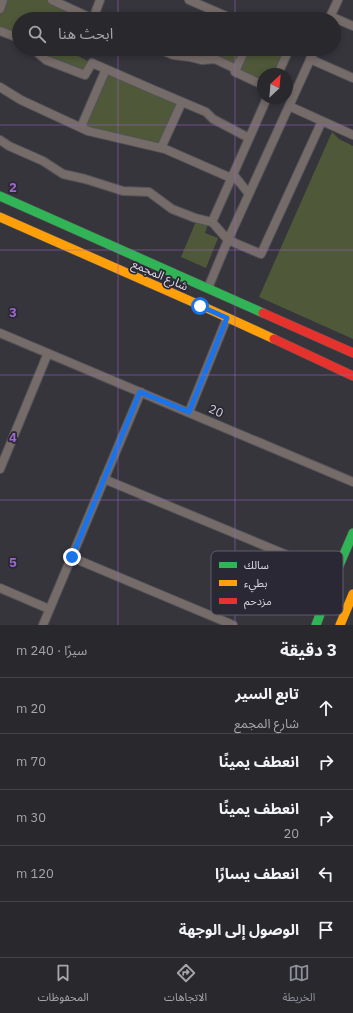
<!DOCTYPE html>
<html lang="ar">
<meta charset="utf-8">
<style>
:root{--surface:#28282d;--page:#343439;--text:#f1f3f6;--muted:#a5a6aa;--line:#444449;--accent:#8c9099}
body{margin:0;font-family:"IBM Plex Sans","Noto Sans Arabic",sans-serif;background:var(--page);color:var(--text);direction:rtl}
.compass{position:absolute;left:257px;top:68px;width:36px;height:36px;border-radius:50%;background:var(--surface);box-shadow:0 2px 6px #0003;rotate:26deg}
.stop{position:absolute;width:12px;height:12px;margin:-9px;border:3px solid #1a73e8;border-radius:50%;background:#fff}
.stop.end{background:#1a73e8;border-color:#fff;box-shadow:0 1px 4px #0008}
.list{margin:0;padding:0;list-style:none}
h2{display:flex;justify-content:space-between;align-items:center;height:52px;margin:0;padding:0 16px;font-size:17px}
h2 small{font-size:13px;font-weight:400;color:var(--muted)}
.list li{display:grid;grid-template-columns:26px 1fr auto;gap:12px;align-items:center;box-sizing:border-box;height:56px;padding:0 16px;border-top:1px solid var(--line)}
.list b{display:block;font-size:15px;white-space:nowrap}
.list p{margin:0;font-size:13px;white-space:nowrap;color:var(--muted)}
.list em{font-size:13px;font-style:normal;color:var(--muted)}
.icon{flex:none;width:22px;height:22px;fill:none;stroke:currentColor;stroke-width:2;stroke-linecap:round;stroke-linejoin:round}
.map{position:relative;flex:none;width:353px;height:625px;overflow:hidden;direction:ltr}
.search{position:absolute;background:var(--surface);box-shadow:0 2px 6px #0003;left:12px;right:12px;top:12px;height:44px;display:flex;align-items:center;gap:10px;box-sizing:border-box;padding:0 14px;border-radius:22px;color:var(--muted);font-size:15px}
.sheet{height:332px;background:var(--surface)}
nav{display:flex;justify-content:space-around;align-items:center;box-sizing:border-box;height:56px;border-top:1px solid var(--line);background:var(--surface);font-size:11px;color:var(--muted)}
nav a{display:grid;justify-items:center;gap:2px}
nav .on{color:var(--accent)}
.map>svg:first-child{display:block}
</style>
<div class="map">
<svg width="353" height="625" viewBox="0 0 353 625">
<rect width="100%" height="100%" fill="#36353c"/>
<path fill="#4f5839" d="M 3,0 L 52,0 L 92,19 L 19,19 L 19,38 L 0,31 L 0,9 Z
M 33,49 L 81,49 L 78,56 L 92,63 L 85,75 Z
M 207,49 L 289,49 L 278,74 L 263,74 L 263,85 L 234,68 L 202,60 Z
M 106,69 L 182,102 L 161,148 L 81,127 Z
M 332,132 L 339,139 L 353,146 L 353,339 L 259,297 Z
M 197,219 L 208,224 L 205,233 L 218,238 L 206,268 L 181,257 Z"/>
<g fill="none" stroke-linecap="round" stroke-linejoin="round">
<g stroke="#545359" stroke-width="10">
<path id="street" d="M 52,0 L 93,19
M 189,0 L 233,19
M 0,9 L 3,0
M 330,16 L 353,26
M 93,19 L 100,0
M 329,19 L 338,0
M 0,31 L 19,38
M 33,49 L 46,60 L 85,75 L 92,63 L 154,90 L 206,112 L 213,119 L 249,138
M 159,49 L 173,55 L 190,57 L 202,60 L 215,59 L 234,68 L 235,72 L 263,85
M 302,49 L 313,54
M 310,59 L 353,78
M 235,72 L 245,49
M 278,74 L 289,49
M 0,87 L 21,100 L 88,131 L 165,149 L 231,178
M 289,106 L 353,135
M 81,127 L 106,69
M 0,140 L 9,146 L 43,161 L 63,174 L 85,179 L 123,191 L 149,192 L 172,209 L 195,218 L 212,222 L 228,240 L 261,254 L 322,121
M 161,148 L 182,102
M 233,174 L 249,194
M 212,222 L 267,98
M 208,288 L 228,240 L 315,49
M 0,333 L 353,482
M 189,412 L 227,318
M 0,469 L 48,353
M 104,479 L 335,575
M 71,557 L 233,625
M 0,588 L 49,609
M 43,625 L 141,392"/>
</g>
<g stroke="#545359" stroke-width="10">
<path id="fast" d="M 0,196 L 263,313
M 316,625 L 335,575 L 353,533"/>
</g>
<g stroke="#545359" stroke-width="10">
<path id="slow" d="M 0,217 L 213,311 L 274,339
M 340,625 L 353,594"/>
</g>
<g stroke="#545359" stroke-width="10">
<path id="jam" d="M 263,313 L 353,353
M 274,339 L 353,376"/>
</g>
<use href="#street" stroke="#756b68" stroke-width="8"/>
<use href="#fast" stroke="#30b455" stroke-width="9"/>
<use href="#slow" stroke="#ff9f0a" stroke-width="9"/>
<use href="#jam" stroke="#e5322d" stroke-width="9"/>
</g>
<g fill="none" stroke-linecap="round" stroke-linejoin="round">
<path stroke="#1a73e8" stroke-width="5" d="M 72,557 L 140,392 L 189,412 L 227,318 L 200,306"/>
</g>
<path fill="none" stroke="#9c68cb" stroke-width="1" stroke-opacity="0.55" d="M 118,0 L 118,19M 235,0 L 235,19M 118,49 L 118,625M 235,49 L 235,625M 0,125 L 353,125M 0,250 L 353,250M 0,375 L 353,375M 0,500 L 353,500"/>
<g text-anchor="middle" stroke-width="3.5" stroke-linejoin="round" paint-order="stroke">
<g font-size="12" fill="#d9d7e0" stroke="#2a2835">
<text transform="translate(160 275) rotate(24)" y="4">شارع المجمع</text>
<text transform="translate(216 411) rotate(23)" y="4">20</text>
</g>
</g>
<rect x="211" y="551" width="132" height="64" rx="6" fill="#2a2835" stroke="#5f5d68" stroke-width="1"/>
<rect x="219" y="562" width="18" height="6" fill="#30b455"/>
<rect x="219" y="580" width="18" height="6" fill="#ff9f0a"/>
<rect x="219" y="598" width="18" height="6" fill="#e5322d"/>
<g font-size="11" fill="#d9d7e0">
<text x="244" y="569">سالك</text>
<text x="244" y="587">بطيء</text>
<text x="244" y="605">مزدحم</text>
</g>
<g font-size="13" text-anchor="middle" font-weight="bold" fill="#9c68cb" stroke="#2a2835" stroke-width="3.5" stroke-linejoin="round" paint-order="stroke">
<text x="13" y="192">2</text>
<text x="13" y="317">3</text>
<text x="13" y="442">4</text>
<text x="13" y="567">5</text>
</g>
</svg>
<svg class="compass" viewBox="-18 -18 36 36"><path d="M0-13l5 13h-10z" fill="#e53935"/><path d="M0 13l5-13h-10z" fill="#a5a6aa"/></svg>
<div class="stop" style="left:200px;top:306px"></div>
<div class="stop end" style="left:72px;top:557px"></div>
<div class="search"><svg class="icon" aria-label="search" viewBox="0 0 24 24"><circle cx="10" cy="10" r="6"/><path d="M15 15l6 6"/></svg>ابحث هنا</div>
</div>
<section class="sheet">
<h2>3 دقيقة<small>سيرًا · 240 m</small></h2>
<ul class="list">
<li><svg class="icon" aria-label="ahead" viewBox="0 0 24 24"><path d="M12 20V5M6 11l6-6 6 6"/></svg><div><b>تابع السير</b><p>شارع المجمع</p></div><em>20 m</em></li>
<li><svg class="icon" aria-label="right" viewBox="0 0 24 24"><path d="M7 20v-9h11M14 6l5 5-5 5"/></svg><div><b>انعطف يمينًا</b></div><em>70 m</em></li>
<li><svg class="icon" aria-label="right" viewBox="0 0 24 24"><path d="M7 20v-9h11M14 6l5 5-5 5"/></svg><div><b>انعطف يمينًا</b><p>20</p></div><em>30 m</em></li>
<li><svg class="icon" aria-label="left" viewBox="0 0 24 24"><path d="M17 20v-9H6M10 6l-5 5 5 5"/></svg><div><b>انعطف يسارًا</b></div><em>120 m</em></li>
<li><svg class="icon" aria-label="arrive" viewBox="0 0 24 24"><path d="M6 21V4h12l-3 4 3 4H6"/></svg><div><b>الوصول إلى الوجهة</b></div></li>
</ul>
</section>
<nav>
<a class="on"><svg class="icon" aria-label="map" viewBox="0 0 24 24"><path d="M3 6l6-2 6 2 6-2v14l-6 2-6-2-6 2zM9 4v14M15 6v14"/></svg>الخريطة</a>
<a><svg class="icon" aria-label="directions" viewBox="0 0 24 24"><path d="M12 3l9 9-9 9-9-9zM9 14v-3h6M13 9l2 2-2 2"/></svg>الاتجاهات</a>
<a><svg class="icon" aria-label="saved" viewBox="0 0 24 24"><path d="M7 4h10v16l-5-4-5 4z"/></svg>المحفوظات</a>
</nav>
